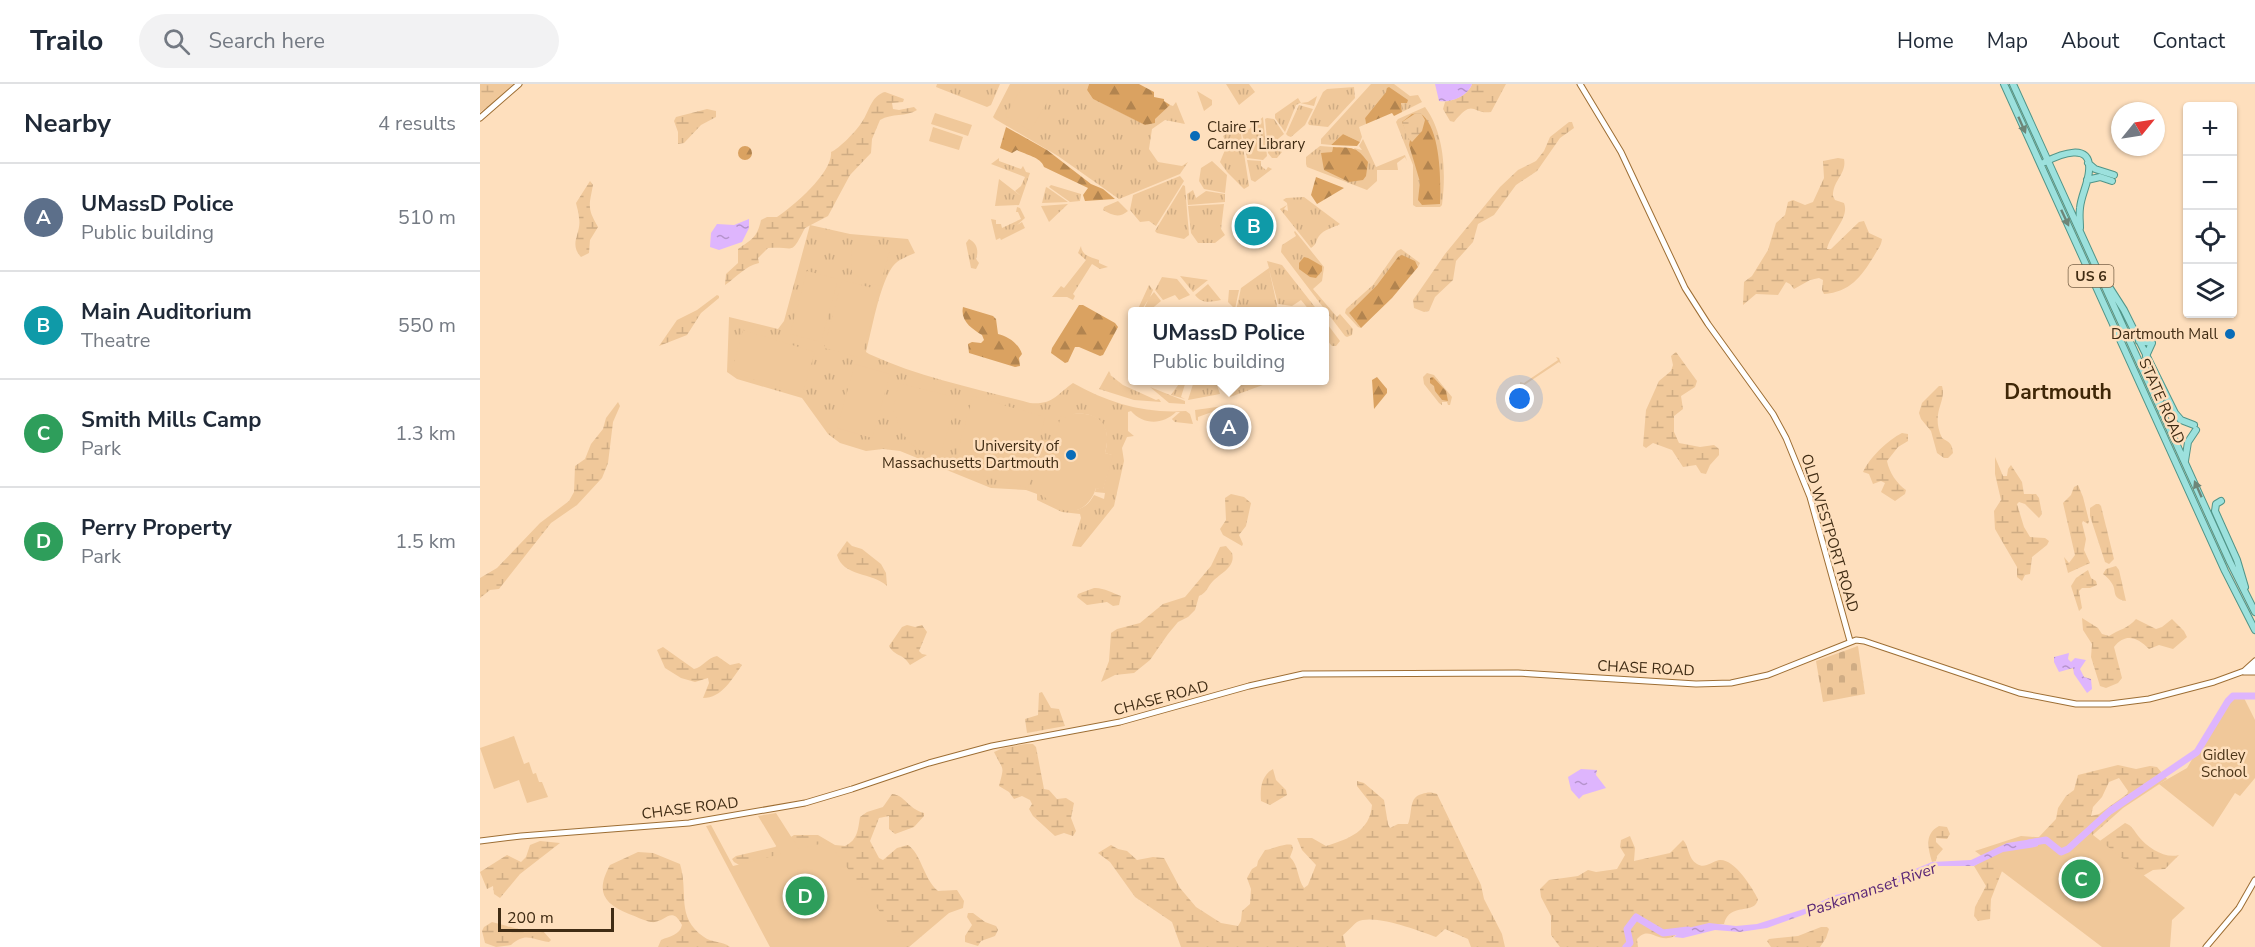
<!DOCTYPE html>
<meta charset="utf-8">
<style>
:root{--surface:#fff;--page:#f2f2f3;--text:#1f2937;--muted:#747a83;--line:#e0e1e3;--accent:#096cb8}
body{margin:0;font-family:"Nunito Sans",sans-serif;background:var(--page);color:var(--text)}
.controls{position:absolute;right:18px;top:18px;display:grid;overflow:hidden;border-radius:6px;box-shadow:0 2px 4px #0004}
.controls button{width:54px;height:54px;display:grid;place-items:center;padding:0;border:0;border-bottom:2px solid var(--line);background:var(--surface);color:var(--text);font:30px sans-serif}
.compass{position:absolute;left:1631px;top:18px;width:54px;height:54px;border-radius:50%;background:var(--surface);box-shadow:0 2px 4px #0004;rotate:60deg}
.scale{position:absolute;left:18px;bottom:15px;width:116px;box-sizing:border-box;padding-left:6px;border:3px solid #402c14;border-top:0;font-size:16px;line-height:21px;white-space:nowrap;color:#402c14;-webkit-text-stroke:4px #fedfbd;paint-order:stroke}
.you{position:absolute;left:1040px;top:315px;width:21px;height:21px;margin:-15px;border:4px solid #fff;border-radius:50%;background:#1a73e8;box-shadow:0 0 0 9px #1a73e833}
.badge{display:grid;place-items:center;width:39px;height:39px;border-radius:50%;background:var(--accent);color:#fff;font-size:20px;font-weight:700}
.pin{position:absolute;translate:-50% -50%;border:3px solid #fff;box-shadow:0 2px 6px #0006}
.popup{position:absolute;left:648px;top:223px;width:201px;height:78px;box-sizing:border-box;display:grid;place-content:center;border-radius:6px;background:var(--surface);filter:drop-shadow(0 2px 4px #0005);font-size:20px;white-space:nowrap;color:var(--muted)}
.popup b{font-size:22px;color:var(--text)}
.popup::after{content:'';position:absolute;left:50%;top:100%;margin-left:-12px;border:12px solid transparent;border-top-color:var(--surface)}
.list{margin:0;padding:0;list-style:none}
h2{display:flex;justify-content:space-between;align-items:center;height:78px;margin:0;padding:0 24px;font-size:26px}
h2 small{font-size:20px;font-weight:400;color:var(--muted)}
.list li{display:grid;grid-template-columns:39px 1fr auto;gap:18px;align-items:center;box-sizing:border-box;height:108px;padding:0 24px;border-top:2px solid var(--line)}
.list b{display:block;font-size:22px;white-space:nowrap}
.list p{margin:0;font-size:20px;white-space:nowrap;color:var(--muted)}
.list em{font-size:20px;font-style:normal;color:var(--muted)}
.icon{flex:none;width:33px;height:33px;fill:none;stroke:currentColor;stroke-width:2;stroke-linecap:round;stroke-linejoin:round}
.map{position:relative;flex:none;width:1775px;height:863px;overflow:hidden}
header{display:flex;align-items:center;gap:36px;box-sizing:border-box;height:84px;padding:0 30px;background:var(--surface);border-bottom:2px solid var(--line)}
header strong{font-size:28px}
nav{display:flex;gap:33px;margin-inline-start:auto;font-size:21px}
.search{width:420px;height:54px;background:var(--page);display:flex;align-items:center;gap:15px;box-sizing:border-box;padding:0 21px;border-radius:33px;color:var(--muted);font-size:22px}
main{display:flex}
aside{flex:1;background:var(--surface)}
.map>svg:first-child{display:block}
</style>
<header>
<strong>Trailo</strong>
<div class="search"><svg class="icon" aria-label="search" viewBox="0 0 24 24"><circle cx="10" cy="10" r="6"/><path d="M15 15l6 6"/></svg>Search here</div>
<nav><a>Home</a><a>Map</a><a>About</a><a>Contact</a></nav>
</header>
<main>
<aside>
<h2>Nearby<small>4 results</small></h2>
<ul class="list">
<li><span class="badge" style="background:#5c6f8a">A</span><div><b>UMassD Police</b><p>Public building</p></div><em>510 m</em></li>
<li><span class="badge" style="background:#0f9aa8">B</span><div><b>Main Auditorium</b><p>Theatre</p></div><em>550 m</em></li>
<li><span class="badge" style="background:#2e9e5b">C</span><div><b>Smith Mills Camp</b><p>Park</p></div><em>1.3 km</em></li>
<li><span class="badge" style="background:#2e9e5b">D</span><div><b>Perry Property</b><p>Park</p></div><em>1.5 km</em></li>
</ul>
</aside>
<div class="map">
<svg width="1775" height="863" viewBox="0 0 1775 863">
<defs>
<pattern id="grass-tufts" width="24" height="20" patternUnits="userSpaceOnUse" patternTransform="scale(1.5)"><rect width="24" height="20" fill="#f0c89a"/><path d="M3 7l-1-3M5 7V3M7 7l1-3M15 17l-1-3M17 17v-4M19 17l1-3" fill="none" stroke="#cfac84"/></pattern>
<pattern id="forest-firs" width="22" height="20" patternUnits="userSpaceOnUse" patternTransform="scale(1.5)"><rect width="22" height="20" fill="#daa261"/><path d="M5 1l3.5 6h-7zM16 11l3.5 6h-7z" fill="#b2844f"/></pattern>
<pattern id="wetland-marsh" width="20" height="14" patternUnits="userSpaceOnUse" patternTransform="scale(1.5)"><rect width="20" height="14" fill="#f0c89a"/><path d="M1 5h8M5 5V1M11 12h8M15 12V8" fill="none" stroke="#cfac84"/></pattern>
<pattern id="cemetery-stones" width="16" height="16" patternUnits="userSpaceOnUse" patternTransform="scale(1.5)"><rect width="16" height="16" fill="#f0c89a"/><path d="M2 7V4a2 2 0 0 1 4 0v3zM10 15v-3a2 2 0 0 1 4 0v3z" fill="#cfac84"/></pattern>
<pattern id="water-ripples" width="26" height="14" patternUnits="userSpaceOnUse" patternTransform="scale(1.5)"><rect width="26" height="14" fill="#deb5fd"/><path d="M2 4q2-2 4 0t4 0M15 11q2-2 4 0t4 0" fill="none" stroke="#b593cc"/></pattern>
</defs>
<rect width="100%" height="100%" fill="#fedfbd"/>
<path fill="url(#grass-tufts)" fill-rule="evenodd" d="M 457,0 L 520,0 L 511,21 L 507,23 L 456,3 Z
M 530,0 L 609,0 L 607,6 L 613,15 L 666,41 L 690,21 L 693,22 L 696,18 L 705,40 L 685,36 L 672,45 L 669,65 L 678,78 L 702,82 L 708,78 L 700,90 L 639,115 L 578,72 L 515,35 L 513,33 Z
M 746,0 L 769,0 L 775,8 L 759,21 Z
M 891,0 L 914,0 L 930,12 L 938,11 L 942,18 L 922,28 L 921,19 L 906,8 L 885,34 L 886,40 L 879,43 L 882,53 L 880,58 L 863,50 L 851,61 L 841,60 L 841,55 Z
M 874,3 L 875,14 L 848,43 L 829,41 L 828,39 L 843,8 L 847,5 Z
M 717,7 L 732,16 L 732,21 L 724,27 Z
M 837,12 L 834,22 L 820,19 L 816,21 L 805,48 L 795,34 L 795,30 L 818,14 L 821,19 L 828,18 Z
M 819,21 L 833,25 L 825,41 L 811,53 L 808,52 L 806,50 Z
M 945,23 C 965,50 966,90 962,121 L 960,123 L 936,123 L 933,121 L 933,81 L 916,38 L 918,35 Z
M 783,33 L 787,72 L 783,76 L 767,74 L 761,44 L 766,43 L 768,46 Z
M 787,34 L 794,35 L 804,50 L 798,55 L 797,60 L 787,56 L 785,35 Z
M 752,46 L 761,50 L 769,102 L 764,105 L 747,88 L 740,78 L 747,61 L 743,52 Z
M 883,55 L 896,83 L 925,71 L 927,77 L 925,73 L 917,79 L 918,86 L 897,86 L 897,97 L 887,106 L 827,83 L 826,80 L 826,73 L 840,62 L 853,63 L 852,68 L 848,69 L 844,86 L 875,66 L 874,64 L 882,66 L 879,62 Z
M 787,59 L 796,62 L 802,68 L 797,74 L 792,74 L 788,69 Z
M 519,74 L 519,77 L 541,85 L 543,82 L 546,88 L 550,89 L 539,121 L 515,122 L 519,95 L 541,112 L 535,107 L 541,102 L 545,93 L 511,80 Z
M 767,76 L 781,77 L 781,82 L 786,86 L 788,83 L 792,85 L 775,98 L 771,96 Z
M 732,77 L 747,91 L 745,109 L 724,105 L 719,97 L 721,84 Z
M 700,92 L 704,97 L 676,142 L 669,137 L 660,138 L 650,126 L 653,111 Z
M 571,101 L 601,110 L 600,117 L 590,118 L 569,103 Z
M 703,101 L 705,102 L 709,151 L 704,155 L 677,149 L 675,147 Z
M 566,103 L 568,104 L 588,118 L 562,119 Z
M 713,106 L 716,114 L 726,107 L 745,110 L 745,118 L 708,121 L 707,110 Z
M 824,113 L 860,140 C 853,144 844,145 839,152 C 835,158 837,160 831,164 L 800,125 L 807,121 L 804,125 L 808,127 L 807,119 L 803,116 L 806,114 Z
M 638,117 L 648,127 C 639,134 634,132 623,126 L 624,123 Z
M 588,120 L 569,138 L 561,122 Z
M 744,120 L 741,145 L 745,151 L 735,159 L 718,159 L 711,149 L 708,122 Z
M 537,123 L 540,124 L 545,134 L 537,141 L 542,138 L 545,144 L 521,156 L 520,154 L 516,156 L 511,135 L 516,136 L 516,140 L 521,140 L 522,144 L 541,135 L 538,128 L 536,128 Z
M 330,141 L 370,150 L 428,155 L 435,169 C 426,173 416,176 411,185 C 399,204 392,245 386,268 L 389,270 C 441,294 495,304 550,319 C 573,321 576,311 593,299 C 628,319 666,330 706,327 L 710,330 L 713,340 L 695,338 L 692,335 L 700,328 L 696,328 C 683,341 663,341 651,327 L 648,328 L 648,347 L 654,352 L 647,353 L 642,364 L 644,377 L 634,422 L 601,463 L 592,462 L 601,434 L 600,430 L 582,428 L 557,416 L 557,410 L 546,406 L 511,404 L 420,367 L 403,365 L 386,367 L 360,359 L 348,350 L 322,314 L 257,295 L 247,288 L 249,233 L 298,245 L 304,237 ZM 594,330 C 621,327 632,345 625,369 L 632,371 L 623,405 L 616,404 L 615,408 L 625,409 L 624,415 L 614,411 C 602,434 579,428 565,412 Z
M 815,147 L 844,183 L 842,197 L 833,205 L 857,233 L 860,230 L 873,245 L 872,251 L 867,253 L 865,252 L 801,168 L 802,161 L 816,152 L 814,148 Z
M 489,155 C 497,159 499,167 496,175 L 499,179 L 496,185 L 491,184 L 486,159 Z
M 601,162 C 602,172 611,173 619,176 L 619,179 L 628,183 L 620,185 L 612,180 L 593,210 L 595,212 L 593,216 L 587,213 L 572,213 L 581,202 L 584,204 L 606,176 L 598,169 Z
M 921,165 L 940,179 L 938,183 L 937,180 L 918,173 L 897,201 L 869,229 L 881,244 L 878,243 L 865,229 L 866,225 L 893,201 L 917,167 Z
M 787,177 L 802,181 L 838,227 L 830,227 L 821,216 L 812,222 L 798,220 L 789,185 L 797,221 L 796,227 L 756,227 L 761,204 L 789,184 Z
M 700,192 L 728,196 L 713,208 Z
M 682,193 L 697,195 L 710,211 L 699,216 L 695,211 L 683,216 L 675,206 Z
M 728,200 L 741,216 C 730,218 722,220 715,211 Z
M 669,201 L 673,206 L 670,213 L 674,208 L 681,217 L 669,227 L 663,227 L 668,216 L 661,227 L 657,227 Z
M 749,206 L 759,206 L 755,225 L 748,218 Z
M 845,237 L 860,257 L 856,262 L 852,262 L 845,254 Z
M 1076,273 L 1079,274 L 1081,280 L 1079,278 L 1043,302 L 1044,305 L 1040,306 L 1040,298 L 1044,299 L 1078,276 Z
M 629,287 L 631,291 L 629,290 L 643,301 L 676,316 L 679,315 L 681,318 L 654,316 L 619,305 Z
M 947,289 L 954,291 L 972,313 L 970,321 L 968,321 L 967,318 L 962,318 L 962,321 L 959,319 L 944,300 L 943,293 Z
M 701,297 L 706,297 L 701,313 L 705,315 L 691,311 Z
M 714,297 L 736,298 L 740,310 L 708,316 Z
M 791,297 L 791,298 L 750,313 L 748,311 L 748,297 Z
M 670,303 L 705,317 L 705,320 L 689,319 Z
M 744,322 L 746,329 L 734,332 L 732,328 L 718,333 L 718,337 L 716,336 L 715,326 Z"/>
<path fill="url(#forest-firs)" d="M 609,0 L 659,0 L 674,8 L 674,13 L 684,15 L 684,17 L 690,21 L 675,35 L 675,39 L 665,41 L 613,15 L 607,6 Z
M 909,3 L 928,16 L 927,19 L 921,19 L 922,28 L 914,32 L 912,29 L 886,40 L 885,34 L 906,8 L 907,4 Z
M 940,29 C 961,43 961,97 960,120 L 942,121 L 938,116 L 940,98 L 929,61 L 930,56 L 922,38 L 932,30 Z
M 526,43 L 567,66 L 611,100 L 623,105 L 635,115 L 605,117 L 603,111 L 608,104 L 564,83 C 561,73 546,71 537,66 L 532,69 L 520,64 Z
M 863,50 L 880,58 L 877,62 L 851,61 Z
M258 69a7 7 0 1 1 14 0a7 7 0 1 1-14 0Z
M 853,63 C 873,64 876,62 888,78 L 886,92 L 883,96 L 869,98 L 844,86 L 841,69 L 852,68 Z
M 836,93 L 864,104 L 837,120 L 831,111 Z
M 922,171 L 935,177 L 938,183 L 912,214 L 881,244 L 869,229 L 897,201 L 918,173 Z
M 824,173 L 828,174 L 842,182 L 842,187 L 836,194 L 830,193 L 819,185 L 819,179 Z
M 599,221 L 603,221 L 635,239 L 638,243 L 623,271 L 620,272 L 599,263 L 595,263 L 588,278 L 585,279 L 571,269 L 572,264 Z
M 483,223 L 513,232 L 516,235 L 518,250 C 528,252 539,260 542,270 L 539,274 L 540,282 L 535,283 L 489,269 L 488,260 L 492,258 L 501,259 L 504,256 L 502,251 C 492,245 480,237 483,223 Z
M 897,293 L 907,305 L 907,309 L 894,325 L 892,296 Z
M 953,293 L 966,307 L 968,317 L 962,316 L 955,307 L 954,302 L 950,299 L 950,294 Z"/>
<path fill="url(#wetland-marsh)" fill-rule="evenodd" d="M 0,0 L 36,0 L 15,18 L 0,28 Z
M 992,0 L 1026,0 L 1011,28 C 992,31 994,13 974,38 L 970,37 L 963,25 L 965,18 C 974,16 989,11 992,0 Z
M 405,8 L 424,15 L 423,18 L 412,19 L 413,25 L 419,26 L 434,23 L 437,26 C 426,33 412,29 400,36 L 392,55 L 391,69 L 370,91 L 348,132 L 325,144 C 310,173 316,162 288,164 L 278,174 L 279,179 C 265,182 257,193 245,201 L 246,190 L 258,179 L 258,165 C 272,155 277,154 281,136 L 287,133 L 297,133 C 314,122 353,88 351,68 C 359,65 377,46 382,38 C 390,26 391,12 405,8 Z
M 227,25 L 236,27 L 236,33 L 221,41 L 204,59 L 198,60 L 198,48 L 194,37 L 196,33 Z
M 936,29 L 941,29 L 945,36 L 942,47 L 932,58 L 928,54 L 922,38 Z
M 1089,38 L 1092,38 L 1094,44 L 1080,54 L 1057,87 L 1036,101 L 1014,131 L 998,140 L 993,158 L 976,177 L 973,196 L 955,213 L 949,227 L 944,228 L 934,224 L 933,216 L 938,209 L 965,170 L 1020,103 L 1038,86 L 1056,77 L 1064,67 L 1070,53 Z
M 1358,74 L 1364,75 C 1367,90 1353,96 1353,112 L 1355,116 L 1364,119 C 1370,134 1350,150 1347,165 L 1351,165 L 1379,138 L 1384,137 L 1389,149 L 1402,155 C 1401,163 1397,166 1394,172 C 1381,193 1370,208 1344,210 L 1342,206 L 1343,196 L 1339,194 L 1330,196 L 1314,205 L 1310,200 L 1306,198 L 1298,211 L 1276,210 L 1263,221 L 1264,198 L 1272,192 L 1288,166 L 1296,139 L 1305,131 L 1308,118 L 1313,116 L 1325,121 L 1333,118 L 1344,94 L 1343,77 Z
M 110,97 L 113,101 C 109,122 107,124 118,143 L 110,156 L 109,169 L 101,173 C 88,159 102,149 99,134 C 99,129 97,124 96,119 Z
M 237,211 L 239,212 L 239,214 L 221,229 L 207,251 L 179,262 L 197,236 L 217,226 Z
M 1196,268 L 1217,297 L 1215,303 L 1201,312 L 1203,325 L 1194,332 L 1194,348 L 1199,359 L 1220,363 L 1234,361 L 1239,365 L 1239,371 L 1230,381 L 1226,390 L 1221,389 L 1216,381 L 1203,383 L 1192,366 L 1173,359 L 1166,364 L 1163,362 L 1166,326 L 1179,297 L 1191,287 L 1193,281 L 1191,272 Z
M 1459,302 L 1462,302 C 1467,318 1450,328 1462,354 C 1470,359 1472,359 1473,369 L 1468,374 L 1464,374 L 1457,369 L 1451,347 L 1441,335 L 1439,329 L 1442,319 Z
M 138,318 L 140,322 L 133,338 L 128,379 L 122,394 L 97,421 L 71,439 L 19,505 L 10,506 L 0,514 L 0,494 L 17,484 L 60,439 L 89,417 L 94,408 L 95,382 L 105,375 L 111,360 L 123,345 L 126,334 Z
M 1422,349 L 1428,350 L 1428,357 L 1418,363 L 1407,377 C 1409,388 1417,400 1426,406 L 1425,410 L 1415,417 L 1401,408 L 1405,399 L 1401,397 L 1393,400 L 1389,390 L 1383,388 C 1390,373 1408,356 1422,349 Z
M 1515,373 L 1523,392 L 1527,392 L 1528,385 L 1531,381 L 1542,398 L 1544,410 L 1556,410 L 1559,414 L 1562,430 L 1559,434 L 1545,420 L 1539,418 L 1537,420 L 1544,443 L 1550,453 L 1565,454 L 1569,457 L 1567,461 L 1552,473 L 1550,490 L 1545,491 L 1542,497 L 1537,493 L 1537,483 L 1515,445 L 1514,427 L 1521,416 L 1515,390 Z
M 1598,401 L 1603,413 L 1609,437 L 1608,440 L 1603,437 L 1602,439 L 1606,455 L 1604,466 L 1610,479 L 1588,489 L 1584,473 L 1589,479 L 1595,471 L 1583,419 L 1591,411 L 1594,403 Z
M 751,410 L 764,413 L 771,419 L 766,442 L 759,451 L 763,460 L 762,462 L 743,451 L 740,445 L 746,436 L 745,414 Z
M 1616,420 L 1619,420 L 1621,422 L 1634,475 L 1629,480 L 1625,478 L 1610,432 L 1610,424 Z
M 367,457 L 372,462 L 382,465 L 401,480 L 406,489 L 407,502 C 392,488 363,493 357,471 Z
M 746,462 L 752,469 C 756,483 741,489 733,497 C 727,503 728,508 719,512 L 715,526 L 708,533 L 698,538 L 688,550 L 670,576 L 654,589 L 635,591 L 621,598 L 629,577 L 631,549 L 637,545 L 660,539 L 683,520 L 705,513 L 731,482 L 740,463 Z
M 1636,482 L 1639,486 L 1646,517 C 1630,514 1638,507 1631,498 C 1629,495 1626,492 1623,490 L 1626,485 Z
M 1608,486 L 1611,494 L 1616,497 L 1617,501 L 1610,504 L 1602,504 L 1599,507 L 1602,524 L 1599,527 L 1591,502 L 1596,494 Z
M 614,504 C 622,503 633,509 641,512 L 639,521 L 633,522 L 627,518 L 607,521 L 597,513 L 598,510 Z
M 1602,534 L 1618,544 L 1622,550 L 1629,552 C 1638,546 1649,544 1656,535 L 1676,545 L 1682,543 L 1692,535 L 1704,547 L 1707,553 L 1693,565 L 1679,561 L 1669,565 C 1658,554 1646,548 1634,563 L 1642,594 L 1638,599 L 1626,604 L 1620,602 L 1611,573 L 1612,560 L 1603,546 Z
M 427,541 L 435,543 L 442,541 L 447,548 L 439,567 L 442,570 L 447,571 L 430,581 C 423,569 415,573 409,562 L 422,543 Z
M 183,563 L 214,585 C 223,583 227,574 237,572 L 250,581 L 259,579 L 262,581 C 252,595 242,614 223,614 L 229,599 L 228,594 L 215,598 L 201,594 L 185,584 L 177,566 Z
M 562,608 L 571,624 L 579,625 L 585,642 L 547,649 L 545,635 L 558,631 L 559,609 Z
M 546,660 L 553,660 L 556,663 L 564,705 L 569,706 L 577,715 L 586,714 L 594,719 L 591,734 L 596,747 L 593,752 L 584,749 L 575,752 L 553,732 L 549,725 L 552,720 L 550,716 L 542,712 L 534,715 L 529,708 L 519,702 C 525,680 523,687 514,668 L 523,664 Z
M 1638,681 L 1656,685 L 1670,682 L 1677,683 L 1687,695 L 1643,724 L 1598,764 L 1558,754 L 1576,735 L 1578,724 L 1586,712 L 1594,706 L 1598,691 ZM 1639,694 L 1648,707 L 1647,710 L 1619,730 L 1611,732 L 1613,723 L 1622,713 L 1629,698 Z
M 793,685 L 796,696 L 806,706 L 807,711 L 790,721 L 781,717 C 780,705 781,692 793,685 Z
M 877,697 L 884,699 L 904,716 L 908,740 L 910,744 L 918,740 L 928,740 C 933,729 928,713 942,710 C 948,708 951,708 957,710 L 1001,801 L 1004,815 L 1022,850 L 1025,863 L 991,863 L 988,855 L 965,845 L 956,853 C 939,847 894,829 877,838 C 873,841 868,847 863,851 L 866,863 L 701,863 L 692,838 L 655,813 L 630,778 L 618,769 L 631,761 L 638,765 L 647,767 L 657,776 L 673,773 L 684,774 L 700,804 L 716,823 L 741,839 L 758,842 L 761,837 L 762,827 L 770,820 L 771,805 L 767,794 L 772,785 L 777,782 L 778,777 L 785,766 C 793,765 805,759 812,761 L 813,765 L 810,773 C 819,782 817,794 824,804 L 828,801 L 836,781 L 822,766 L 817,754 L 832,754 L 846,762 C 869,755 890,747 892,721 L 877,702 Z
M 412,710 C 425,711 428,725 444,729 L 444,732 L 434,743 L 415,750 L 409,745 L 409,732 L 399,734 L 390,757 L 399,774 L 403,776 L 417,764 L 428,761 C 442,771 443,794 458,807 L 477,806 L 484,817 L 483,824 L 469,829 L 429,863 L 402,863 L 254,778 L 252,775 L 256,772 L 295,763 L 314,751 L 338,751 L 355,761 L 365,762 C 378,756 378,745 380,733 L 387,728 L 403,723 Z
M 1645,739 C 1653,742 1654,747 1659,753 C 1668,764 1685,775 1699,771 L 1685,785 L 1673,786 L 1661,793 L 1610,764 Z
M 1459,742 L 1467,743 L 1470,750 L 1467,755 L 1456,754 L 1456,758 L 1463,765 L 1457,772 L 1456,777 L 1452,778 C 1448,764 1444,750 1459,742 Z
M 1150,752 L 1155,764 L 1154,777 L 1190,769 L 1203,756 C 1209,762 1208,775 1217,780 C 1225,785 1231,778 1239,776 C 1254,774 1272,803 1278,815 C 1275,832 1250,817 1244,840 C 1233,840 1209,843 1200,847 C 1196,850 1194,854 1188,854 C 1176,856 1168,842 1157,855 L 1158,863 L 1080,863 L 1071,851 L 1071,832 L 1061,813 L 1060,805 L 1069,796 L 1098,792 L 1108,786 L 1116,788 L 1137,785 L 1145,771 L 1140,763 L 1141,756 Z
M 60,757 L 80,759 L 40,790 L 20,814 L 14,810 L 13,802 L 7,805 L 0,788 L 27,771 L 41,778 L 46,773 L 50,761 Z
M 158,768 L 173,769 L 200,780 C 209,809 195,833 224,853 C 232,859 243,857 250,863 L 178,863 L 181,856 C 190,852 200,851 202,841 C 191,820 185,840 171,838 C 164,837 156,832 149,830 C 122,819 116,807 130,781 Z
M 1509,773 L 1524,782 L 1511,815 L 1510,835 L 1498,837 L 1494,832 L 1495,823 L 1506,802 L 1494,782 Z
M 488,829 L 493,829 L 505,838 L 516,842 L 518,846 L 515,852 L 501,857 L 498,862 L 485,858 L 485,852 L 492,841 L 487,833 Z
M 12,838 L 50,848 L 63,847 L 71,856 L 69,858 C 51,855 45,848 31,861 L 16,863 L 5,859 L 2,847 L 4,843 Z
M 1341,843 L 1347,843 L 1349,845 L 1346,854 L 1340,863 L 1291,863 L 1287,857 L 1289,855 L 1318,852 Z"/>
<path fill="url(#cemetery-stones)" d="M 1378,562 L 1385,610 L 1343,618 L 1336,577 Z"/>
<path fill="#f0c89a" d="M 544,0 L 578,0 L 550,47 L 525,32 Z
M 455,29 L 492,41 L 488,52 L 451,40 Z
M 453,43 L 483,53 L 479,66 L 449,57 Z
M 374,155 L 410,166 L 400,202 L 387,199 L 372,188 L 371,167 Z
M 327,187 L 358,195 L 341,258 L 310,250 Z
M 362,196 L 400,206 L 381,274 L 344,264 Z
M 263,246 L 335,268 L 322,310 L 251,289 Z
M 375,280 L 410,290 L 392,354 L 357,344 Z
M 419,299 L 478,314 L 460,372 L 439,366 L 429,358 L 421,347 L 413,325 Z
M 493,312 L 565,333 L 548,404 L 473,384 Z
M 594,330 C 622,327 632,344 625,369 L 633,371 L 623,406 L 616,404 C 610,423 594,434 574,422 C 568,418 566,412 559,410 L 581,332 L 586,334 Z
M 1754,614 L 1764,614 L 1775,636 L 1775,694 L 1760,712 L 1755,709 L 1733,743 L 1679,700 L 1707,684 L 1724,655 Z
M 34,652 L 44,680 L 49,678 L 53,690 L 56,689 L 59,698 L 62,698 L 68,713 L 47,719 L 39,696 L 14,705 L 0,664 Z
M 296,729 L 319,765 L 348,758 L 426,863 L 290,863 L 226,742 L 231,741 L 253,782 L 301,770 L 278,732 Z
M 1608,747 L 1705,824 L 1692,836 L 1690,863 L 1622,863 L 1495,767 L 1541,752 L 1583,755 Z"/>
<path fill="url(#water-ripples)" d="M 955,0 L 992,0 C 988,12 971,19 959,17 Z
M 269,135 L 269,144 L 262,158 L 239,166 L 230,163 L 231,149 L 237,140 L 254,141 Z
M 1589,569 L 1588,575 L 1591,578 L 1595,574 L 1606,576 L 1600,585 L 1604,593 L 1611,595 L 1612,605 L 1607,609 L 1594,590 L 1593,584 L 1579,588 L 1574,578 L 1574,573 Z
M 1101,685 L 1117,686 L 1116,691 L 1126,704 L 1103,711 L 1099,715 L 1091,706 L 1088,693 Z
M 1558,754 L 1558,762 L 1555,763 L 1523,768 L 1494,782 L 1455,782 L 1409,803 L 1360,820 L 1348,820 L 1323,831 L 1287,844 L 1260,848 L 1235,846 L 1203,854 L 1194,853 L 1201,847 L 1212,843 L 1229,839 L 1256,842 L 1277,840 L 1327,824 L 1355,811 L 1392,803 L 1452,778 L 1491,776 L 1527,759 Z"/>
<g fill="none" stroke-linecap="round" stroke-linejoin="round">
<path stroke="#deb5fd" stroke-width="7" d="M 1549,759 L 1566,756 L 1581,768 L 1588,765 L 1630,727 L 1717,668 L 1748,617 L 1753,612 L 1775,612
M 1146,863 L 1150,859 L 1147,845 L 1156,833 L 1183,849 L 1208,846"/>
<g stroke="#9d6e34" stroke-width="7">
<path id="secondary" d="M 1100,0 L 1141,68 L 1205,204 L 1228,240 L 1293,330 L 1306,354 L 1330,413 L 1370,557
M 0,34 L 39,0
M 1764,587 L 1775,577
M 1764,588 L 1775,588
M 0,757 L 41,752 L 209,739 L 325,719 L 372,705 L 449,679 L 512,662 L 640,638 L 769,602 L 823,590 L 1038,589 L 1216,600 L 1251,599 L 1288,591 L 1376,556 L 1384,557 L 1539,609 L 1596,620 L 1630,620 L 1669,615 L 1734,598 L 1775,583
M 1726,863 L 1759,824 L 1775,796"/>
</g>
<g stroke="#519588" stroke-width="8">
<path id="primary" d="M 1524,0 L 1745,487 L 1775,546
M 1533,0 L 1750,478 L 1775,528
M 1565,78 C 1579,71 1612,57 1609,87 C 1608,100 1601,112 1600,124 C 1599,131 1600,137 1600,144
M 1608,79 L 1615,85 L 1634,91
M 1607,96 L 1620,93 L 1632,97
M 1628,201 L 1644,226 L 1695,329 L 1701,336 L 1714,341
M 1659,257 L 1672,259 L 1666,272
M 1675,293 L 1680,316
M 1705,377 L 1708,358 L 1716,346
M 1741,417 L 1736,420 L 1735,427 L 1757,476 L 1765,503"/>
</g>
<use href="#secondary" stroke="#fff" stroke-width="5"/>
<use href="#primary" stroke="#9ce1dd" stroke-width="6"/>
</g>
<defs><path id="oneway-solid" d="M-6-.8H1V-3.2L6.5 0L1 3.2V.8H-6Z" transform="scale(1.5)"/></defs>
<g fill="#6e8678">
<use href="#oneway-solid" transform="translate(1542 41) rotate(66)"/>
<use href="#oneway-solid" transform="translate(1585 134) rotate(65)"/>
<use href="#oneway-solid" transform="translate(1718 405) rotate(-114)"/>
</g>
<g fill="#096cb8" stroke="#fedfbd" stroke-width="2">
<circle cx="715" cy="52" r="6"/>
<circle cx="1750" cy="250" r="6"/>
<circle cx="591" cy="371" r="6"/>
</g>
<g text-anchor="middle" stroke-width="5" stroke-linejoin="round" paint-order="stroke">
<rect fill="#fedfbd" stroke="#796247" stroke-width="1.5" x="1588.5" y="181" width="45" height="22" rx="4.5"/>
<g font-size="14" font-weight="bold" fill="#402c14">
<text x="1611" y="197">US 6</text>
</g>
<g font-size="15" fill="#402c14" stroke="#fedfbd" text-anchor="end">
<text x="727" y="48" text-anchor="start">Claire T.<tspan x="727" dy="17">Carney Library</tspan></text>
<text x="1738" y="255">Dartmouth Mall</text>
<text x="579" y="367">University of<tspan x="579" dy="17">Massachusetts Dartmouth</tspan></text>
</g>
<g font-size="15" fill="#402c14" stroke="#fedfbd">
<text transform="translate(1682 317) rotate(66)" y="5">STATE ROAD</text>
<text transform="translate(1350 449) rotate(73)" y="5">OLD WESTPORT ROAD</text>
<text transform="translate(1166 584) rotate(3)" y="5">CHASE ROAD</text>
<text transform="translate(681 614) rotate(-15)" y="5">CHASE ROAD</text>
<text transform="translate(210 724) rotate(-7)" y="5">CHASE ROAD</text>
</g>
<g font-size="15" fill="#4b3417" stroke="#fedfbd">
<text x="1744" y="676">Gidley<tspan x="1744" dy="17">School</tspan></text>
</g>
<g font-size="16" font-style="italic" fill="#582576" stroke="#fedfbd">
<text transform="translate(1391 805) rotate(-19)" y="6">Paskamanset River</text>
</g>
<g font-size="21" font-weight="bold" fill="#3f2707" stroke="#fedfbd">
<text x="1578" y="315">Dartmouth</text>
</g>
</g>
</svg>
<div class="controls">
<button>+</button>
<button>−</button>
<button><svg class="icon" aria-label="locate" viewBox="0 0 24 24"><circle cx="12" cy="12" r="6"/><path d="M12 2v4M12 18v4M2 12h4M18 12h4"/></svg></button>
<button><svg class="icon" aria-label="layers" viewBox="0 0 24 24"><path d="M12 4l9 5-9 5-9-5zM3 14l9 5 9-5"/></svg></button>
</div>
<svg class="compass" viewBox="-18 -18 36 36"><path d="M0-13l5 13h-10z" fill="#e53935"/><path d="M0 13l5-13h-10z" fill="#747a83"/></svg>
<div class="scale">200 m</div>
<div class="you"></div>
<div class="pin badge" style="left:749px;top:343px;background:#5c6f8a">A</div>
<div class="popup"><b>UMassD Police</b>Public building</div>
<div class="pin badge" style="left:774px;top:142px;background:#0f9aa8">B</div>
<div class="pin badge" style="left:1601px;top:795px;background:#2e9e5b">C</div>
<div class="pin badge" style="left:325px;top:812px;background:#2e9e5b">D</div>
</div>
</main>
